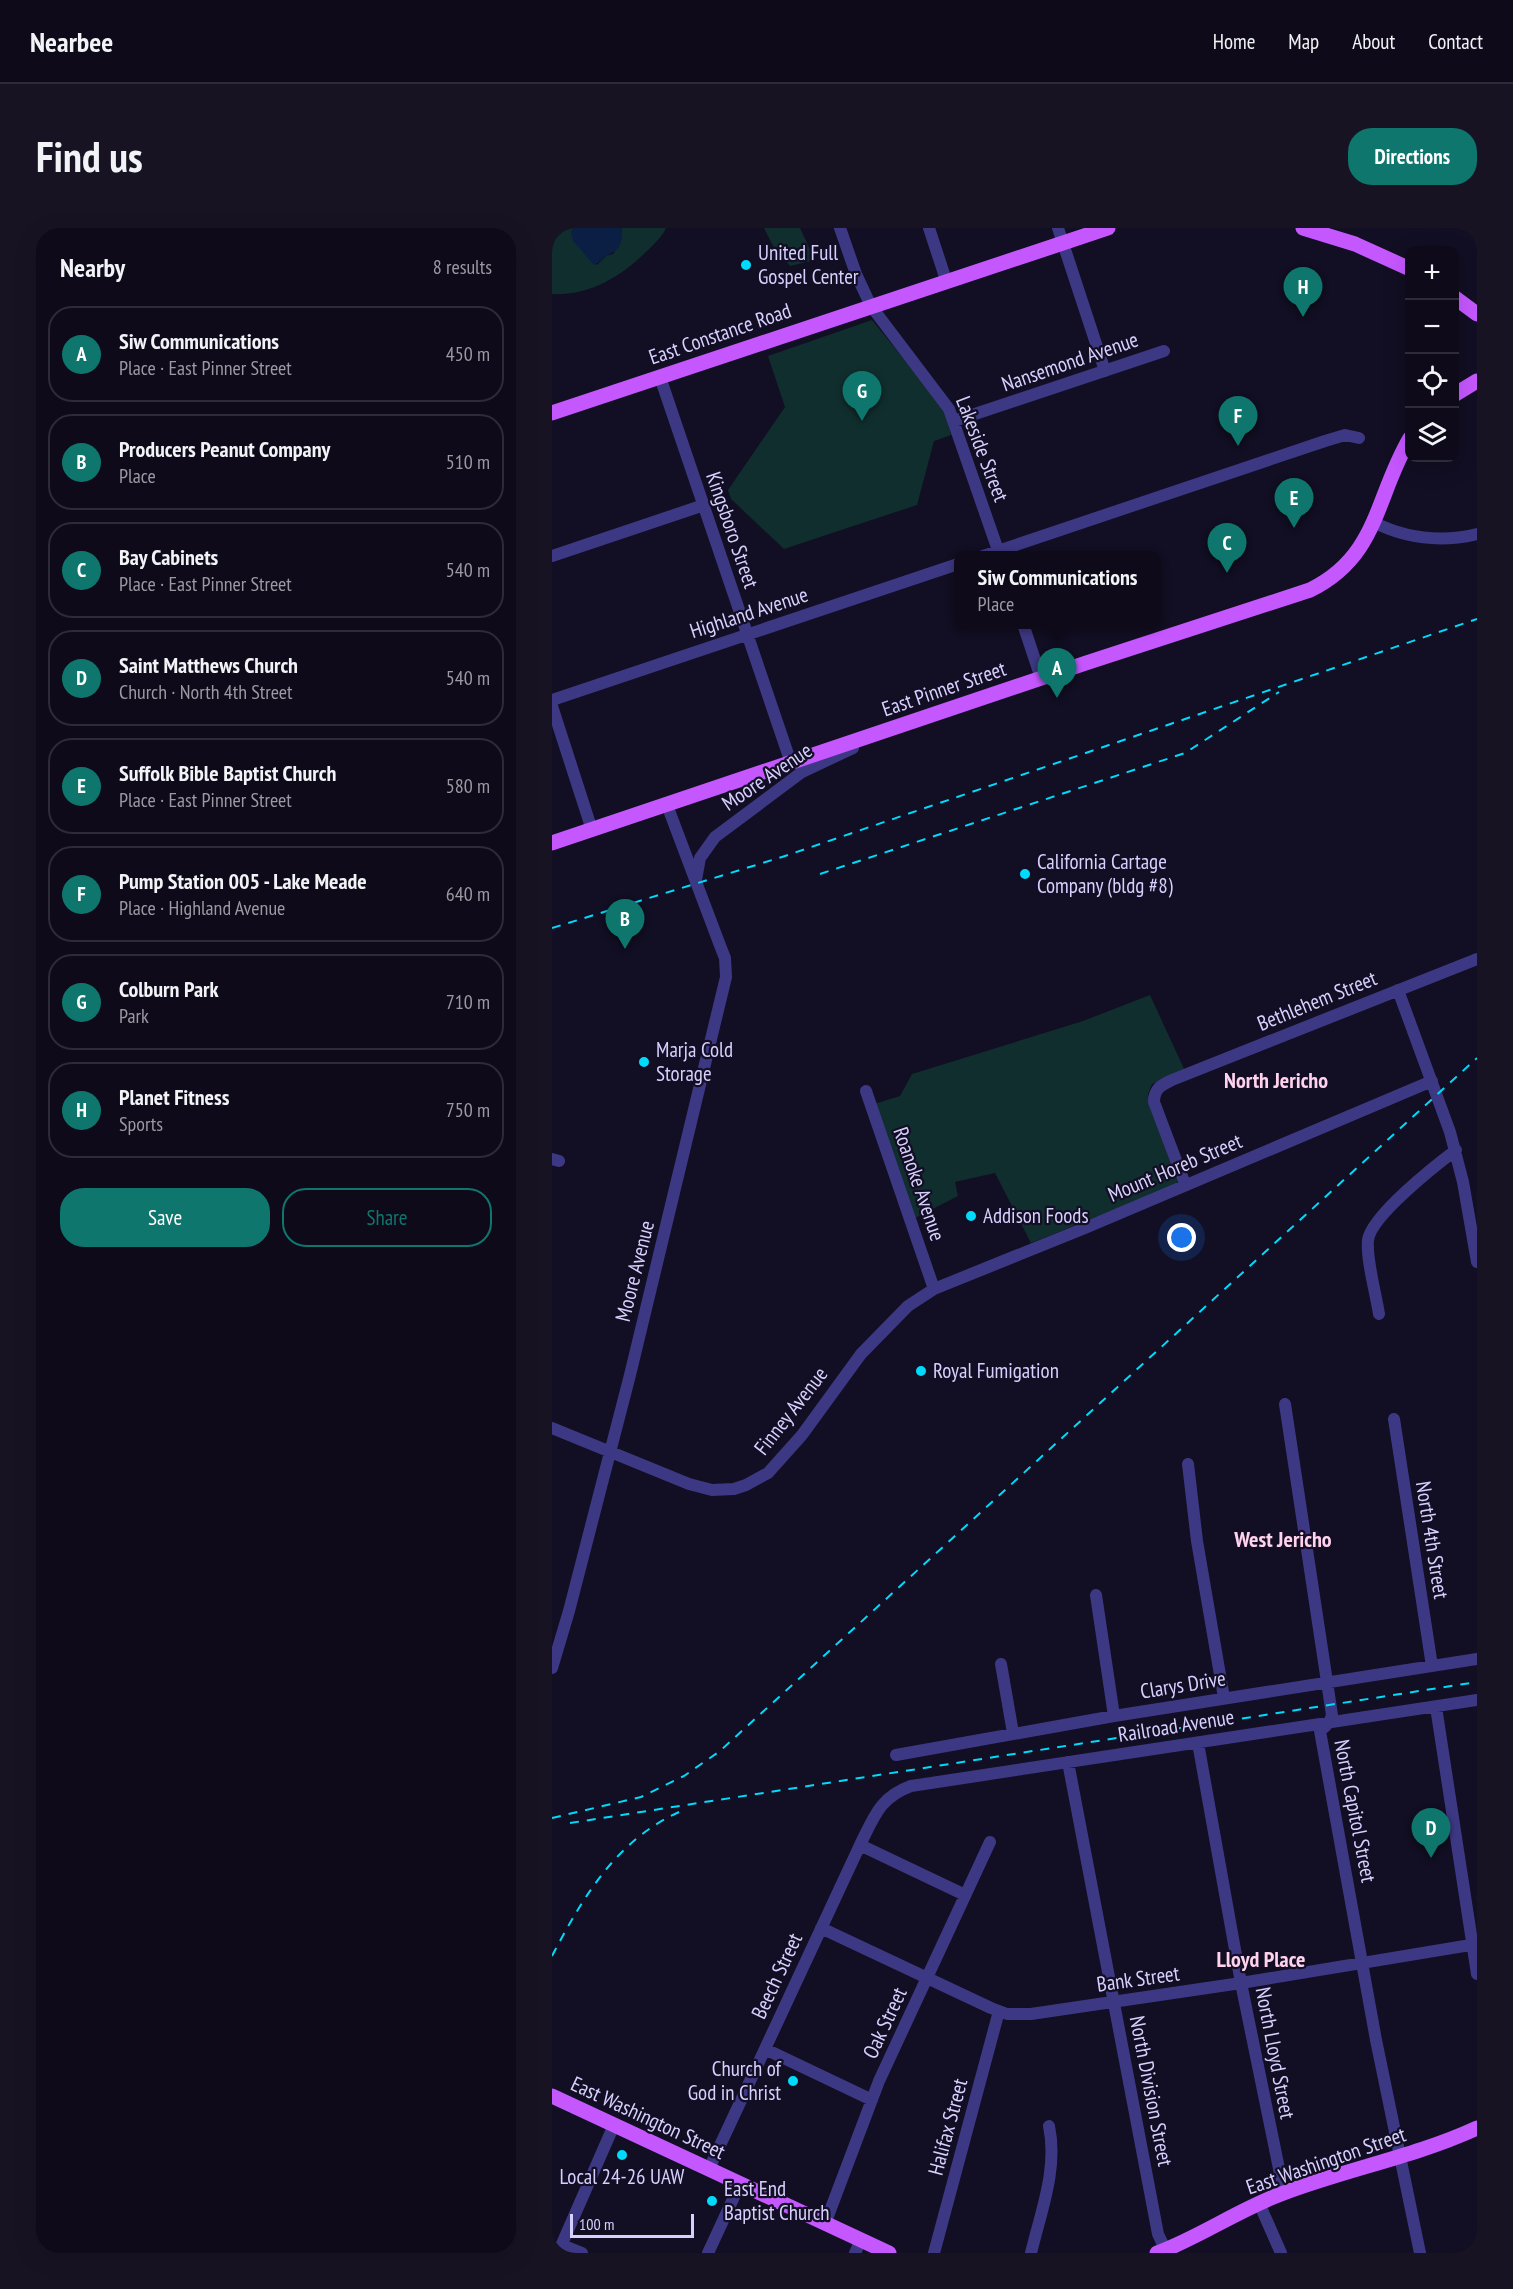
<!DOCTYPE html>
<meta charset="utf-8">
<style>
:root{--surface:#0e0a1a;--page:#171323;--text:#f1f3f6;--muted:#9b9aa2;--line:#2e2b39;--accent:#0f766e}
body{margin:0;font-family:"PT Sans Narrow",sans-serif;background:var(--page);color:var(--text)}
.controls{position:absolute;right:18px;top:18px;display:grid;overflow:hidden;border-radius:12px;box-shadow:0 6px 24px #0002}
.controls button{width:54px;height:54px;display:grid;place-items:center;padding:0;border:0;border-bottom:2px solid var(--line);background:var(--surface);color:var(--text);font:30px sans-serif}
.scale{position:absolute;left:18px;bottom:15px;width:124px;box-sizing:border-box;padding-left:6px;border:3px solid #d7d0ff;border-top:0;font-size:16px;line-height:21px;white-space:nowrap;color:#d7d0ff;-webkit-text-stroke:4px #120e23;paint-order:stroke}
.you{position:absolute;left:630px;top:1010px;width:21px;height:21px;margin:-15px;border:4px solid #fff;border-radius:50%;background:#1a73e8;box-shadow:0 0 0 9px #1a73e833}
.badge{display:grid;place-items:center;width:39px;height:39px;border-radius:50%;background:var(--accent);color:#fff;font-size:20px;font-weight:700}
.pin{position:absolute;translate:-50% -50px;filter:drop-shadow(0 2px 3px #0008)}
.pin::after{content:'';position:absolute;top:32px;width:21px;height:18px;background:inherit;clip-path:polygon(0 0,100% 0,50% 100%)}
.popup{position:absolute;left:402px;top:323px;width:207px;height:78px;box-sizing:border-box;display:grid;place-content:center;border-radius:12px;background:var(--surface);filter:drop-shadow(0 2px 4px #0005);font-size:20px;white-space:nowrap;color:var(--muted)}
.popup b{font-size:22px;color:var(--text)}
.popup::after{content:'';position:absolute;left:50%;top:100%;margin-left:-12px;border:12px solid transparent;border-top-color:var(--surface)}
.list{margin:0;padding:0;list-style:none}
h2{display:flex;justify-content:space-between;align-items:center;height:78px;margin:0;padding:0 24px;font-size:26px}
h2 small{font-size:20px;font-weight:400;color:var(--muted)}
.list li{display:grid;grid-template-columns:39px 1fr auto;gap:18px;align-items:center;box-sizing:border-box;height:96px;margin:0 12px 12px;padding:0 12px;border:2px solid var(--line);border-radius:24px}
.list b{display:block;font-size:22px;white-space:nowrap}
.list p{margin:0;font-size:20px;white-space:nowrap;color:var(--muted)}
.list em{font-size:20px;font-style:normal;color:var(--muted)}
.actions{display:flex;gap:12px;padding:18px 24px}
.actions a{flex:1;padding:14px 0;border:2px solid var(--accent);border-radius:24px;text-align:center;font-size:21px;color:var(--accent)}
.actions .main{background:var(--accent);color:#fff}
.icon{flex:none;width:33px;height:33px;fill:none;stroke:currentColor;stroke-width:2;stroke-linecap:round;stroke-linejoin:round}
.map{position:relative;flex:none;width:925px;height:2025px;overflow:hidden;border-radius:24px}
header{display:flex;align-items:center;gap:36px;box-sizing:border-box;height:84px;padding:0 30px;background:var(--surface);border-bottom:2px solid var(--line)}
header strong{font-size:28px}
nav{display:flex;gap:33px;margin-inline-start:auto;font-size:21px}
.intro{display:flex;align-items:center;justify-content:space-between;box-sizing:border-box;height:144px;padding:0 36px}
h1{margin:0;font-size:42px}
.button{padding:15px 27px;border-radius:24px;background:var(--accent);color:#fff;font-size:21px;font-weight:700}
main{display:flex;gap:36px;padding:0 36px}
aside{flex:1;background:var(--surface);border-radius:24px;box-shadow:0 6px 24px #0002}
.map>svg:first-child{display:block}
</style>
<header>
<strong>Nearbee</strong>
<nav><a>Home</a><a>Map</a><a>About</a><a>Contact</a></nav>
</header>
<div class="intro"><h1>Find us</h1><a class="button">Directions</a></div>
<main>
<aside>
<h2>Nearby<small>8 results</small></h2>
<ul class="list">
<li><span class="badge">A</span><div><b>Siw Communications</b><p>Place · East Pinner Street</p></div><em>450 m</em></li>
<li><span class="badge">B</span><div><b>Producers Peanut Company</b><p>Place</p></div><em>510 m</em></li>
<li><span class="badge">C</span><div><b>Bay Cabinets</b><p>Place · East Pinner Street</p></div><em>540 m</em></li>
<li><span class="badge">D</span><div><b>Saint Matthews Church</b><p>Church · North 4th Street</p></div><em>540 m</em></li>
<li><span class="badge">E</span><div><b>Suffolk Bible Baptist Church</b><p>Place · East Pinner Street</p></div><em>580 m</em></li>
<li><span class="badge">F</span><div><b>Pump Station 005 - Lake Meade</b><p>Place · Highland Avenue</p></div><em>640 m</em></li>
<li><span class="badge">G</span><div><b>Colburn Park</b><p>Park</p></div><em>710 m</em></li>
<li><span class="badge">H</span><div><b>Planet Fitness</b><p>Sports</p></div><em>750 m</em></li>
</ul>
<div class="actions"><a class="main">Save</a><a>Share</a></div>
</aside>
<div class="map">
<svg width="925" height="2025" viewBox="0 0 925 2025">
<rect width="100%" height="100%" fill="#120e23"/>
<path fill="#102e2d" d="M 0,0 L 22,0 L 19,4 L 45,37 L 54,28 L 61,26 L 69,13 L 70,0 L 114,0 C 110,9 103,15 96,22 C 70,48 38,68 0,66 Z
M 212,0 L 248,0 L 263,32 L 238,38 L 221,18 Z
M 320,92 L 392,180 L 399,207 L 382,213 L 365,277 L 232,321 L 179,271 L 176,262 L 233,179 L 216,128 Z
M 598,767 L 633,843 L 600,856 L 596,866 L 626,956 L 479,1015 L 443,945 L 403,954 L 406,968 L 361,991 L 322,876 L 348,868 L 360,846 L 531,793 Z"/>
<path fill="#0b1f45" d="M 22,0 L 70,0 C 69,18 70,20 54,28 C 49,31 47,35 42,37 L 21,13 L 19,4 Z"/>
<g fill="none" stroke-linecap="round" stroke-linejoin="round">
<path stroke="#3d3883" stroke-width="12" d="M 288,0 L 304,46 L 319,78 L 397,181 L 448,328
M 377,0 L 394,52
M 506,0 L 553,143
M 108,149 L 239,535
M 402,193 L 612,123
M 821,294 C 855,311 888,315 925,306
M 0,328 L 152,277
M 431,328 L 773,213 L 793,207 L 807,210
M 471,396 L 489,450
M 0,472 L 406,336
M 0,478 L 40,602
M 144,652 L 148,630 L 163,609 L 250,544 L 301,520
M 846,762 L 898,904 L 911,954 L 925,1034
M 314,863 L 382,1061
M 0,931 L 7,933
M 633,956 L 602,874 C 602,861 609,857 620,852 L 925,731
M 827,1086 C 824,1066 814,1031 816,1012 C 819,988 884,937 904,922
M 733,1176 L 780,1487 L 777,1495 L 768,1503 L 824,1812 L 868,2025
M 842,1191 L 880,1438
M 0,1200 L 137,1256 L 160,1262 L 182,1261 L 194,1257 L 216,1245 L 250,1207 L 309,1126 L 356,1078 L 382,1061 L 533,1000 L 880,853
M 636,1236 L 645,1313 L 672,1470
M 544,1367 L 562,1488
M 449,1436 L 461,1505
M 0,1440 L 17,1383 L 78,1147 L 174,749 L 173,730 L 169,720 L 115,577
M 884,1479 L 925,1746
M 646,1515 L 689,1755 L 732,1965
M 344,1527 L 562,1488 L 925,1431
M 516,1534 L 606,2006 L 615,2025
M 308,1617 L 413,1667
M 269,1700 L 439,1780 L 455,1786 L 479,1786 L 689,1755 L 925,1716
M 213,1821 L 320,1872
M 157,1941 L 308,1617 C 322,1589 328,1569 359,1558 L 925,1472
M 707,1975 L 729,2025
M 273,1996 L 327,1853 L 438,1614
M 10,2017 L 30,2025
M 6,2025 L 62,1897
M 156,2025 L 188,1956
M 303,2025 L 309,2012
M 382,2025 L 447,1783
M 479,2025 C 489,1983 506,1941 497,1898"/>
<path stroke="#c557ff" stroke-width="15" d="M 751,0 L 803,16 L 858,41
M 902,69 L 925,86
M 902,167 L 925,153
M 0,185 L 556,0
M 0,615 L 534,435 L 758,362 C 827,328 823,269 858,210
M 0,1868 L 337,2025
M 605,2025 C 648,2009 686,1982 729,1966 C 794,1941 862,1929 925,1900"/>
<path stroke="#00dbfb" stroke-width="2" stroke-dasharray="9 8" stroke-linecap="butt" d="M 268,646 L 633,525 L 727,464
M 0,700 L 230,629 L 925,391
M 0,1590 L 89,1569 L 132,1548 L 168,1523 L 925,830
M 18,1595 L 925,1454
M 0,1728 C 32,1667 67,1608 134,1581"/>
</g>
<g fill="#00dbfb" stroke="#120e23" stroke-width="2">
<circle cx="194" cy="37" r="6"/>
<circle cx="473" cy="646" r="6"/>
<circle cx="92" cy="834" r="6"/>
<circle cx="419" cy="988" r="6"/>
<circle cx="369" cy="1143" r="6"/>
<circle cx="241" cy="1853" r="6"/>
<circle cx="70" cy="1927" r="6"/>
<circle cx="160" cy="1973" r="6"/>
</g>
<g text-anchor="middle" stroke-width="4.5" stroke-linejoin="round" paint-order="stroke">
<g font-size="21" fill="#d7d0ff" stroke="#120e23" text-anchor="start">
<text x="206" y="32">United Full<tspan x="206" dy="24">Gospel Center</tspan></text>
<text x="485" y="641">California Cartage<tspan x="485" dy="24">Company (bldg #8)</tspan></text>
<text x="104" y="829">Marja Cold<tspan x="104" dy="24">Storage</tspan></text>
<text x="431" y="995">Addison Foods</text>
<text x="381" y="1150">Royal Fumigation</text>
<text x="229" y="1848" text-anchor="end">Church of<tspan x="229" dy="24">God in Christ</tspan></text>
<text x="70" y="1956" text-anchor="middle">Local 24-26 UAW</text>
<text x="172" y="1968">East End<tspan x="172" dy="24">Baptist Church</tspan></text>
</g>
<g font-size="21" fill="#d7d0ff" stroke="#120e23">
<text transform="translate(168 106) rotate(-19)" y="7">East Constance Road</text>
<text transform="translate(518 134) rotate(-19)" y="7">Nansemond Avenue</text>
<text transform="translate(430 221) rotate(69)" y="7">Lakeside Street</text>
<text transform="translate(180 302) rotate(71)" y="7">Kingsboro Street</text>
<text transform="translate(197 385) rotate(-18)" y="7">Highland Avenue</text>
<text transform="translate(392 461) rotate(-19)" y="7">East Pinner Street</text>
<text transform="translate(215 549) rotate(-34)" y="7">Moore Avenue</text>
<text transform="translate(765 773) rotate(-22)" y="7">Bethlehem Street</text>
<text transform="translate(623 940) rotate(-23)" y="7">Mount Horeb Street</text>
<text transform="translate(367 956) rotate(71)" y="7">Roanoke Avenue</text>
<text transform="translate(83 1043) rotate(-76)" y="7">Moore Avenue</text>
<text transform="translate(239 1183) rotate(-52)" y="7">Finney Avenue</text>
<text transform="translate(880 1312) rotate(81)" y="7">North 4th Street</text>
<text transform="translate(631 1457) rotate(-9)" y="7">Clarys Drive</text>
<text transform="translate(624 1498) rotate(-9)" y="7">Railroad Avenue</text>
<text transform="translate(803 1583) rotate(79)" y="7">North Capitol Street</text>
<text transform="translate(225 1748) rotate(-65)" y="7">Beech Street</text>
<text transform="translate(586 1751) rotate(-8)" y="7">Bank Street</text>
<text transform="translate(333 1795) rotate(-65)" y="7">Oak Street</text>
<text transform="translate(723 1825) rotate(79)" y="7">North Lloyd Street</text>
<text transform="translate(599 1863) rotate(79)" y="7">North Division Street</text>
<text transform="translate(96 1890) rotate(25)" y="7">East Washington Street</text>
<text transform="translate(396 1899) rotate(-75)" y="7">Halifax Street</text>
<text transform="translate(774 1933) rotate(-19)" y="7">East Washington Street</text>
</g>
<g font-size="22" font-weight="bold" fill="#ffd2ed" stroke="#120e23">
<text x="724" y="860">North Jericho</text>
<text x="731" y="1319">West Jericho</text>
<text x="709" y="1739">Lloyd Place</text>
</g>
</g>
</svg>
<div class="controls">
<button>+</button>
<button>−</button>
<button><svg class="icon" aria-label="locate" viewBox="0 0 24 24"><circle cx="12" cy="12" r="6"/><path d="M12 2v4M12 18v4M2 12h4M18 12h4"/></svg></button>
<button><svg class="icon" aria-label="layers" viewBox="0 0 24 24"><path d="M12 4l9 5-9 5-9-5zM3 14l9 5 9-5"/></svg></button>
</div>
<div class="scale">100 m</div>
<div class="you"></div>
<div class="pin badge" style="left:505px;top:470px">A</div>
<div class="popup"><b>Siw Communications</b>Place</div>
<div class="pin badge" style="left:73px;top:721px">B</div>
<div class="pin badge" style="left:675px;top:345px">C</div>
<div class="pin badge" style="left:879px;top:1630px">D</div>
<div class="pin badge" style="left:742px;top:300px">E</div>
<div class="pin badge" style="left:686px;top:218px">F</div>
<div class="pin badge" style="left:310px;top:193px">G</div>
<div class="pin badge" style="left:751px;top:89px">H</div>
</div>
</main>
